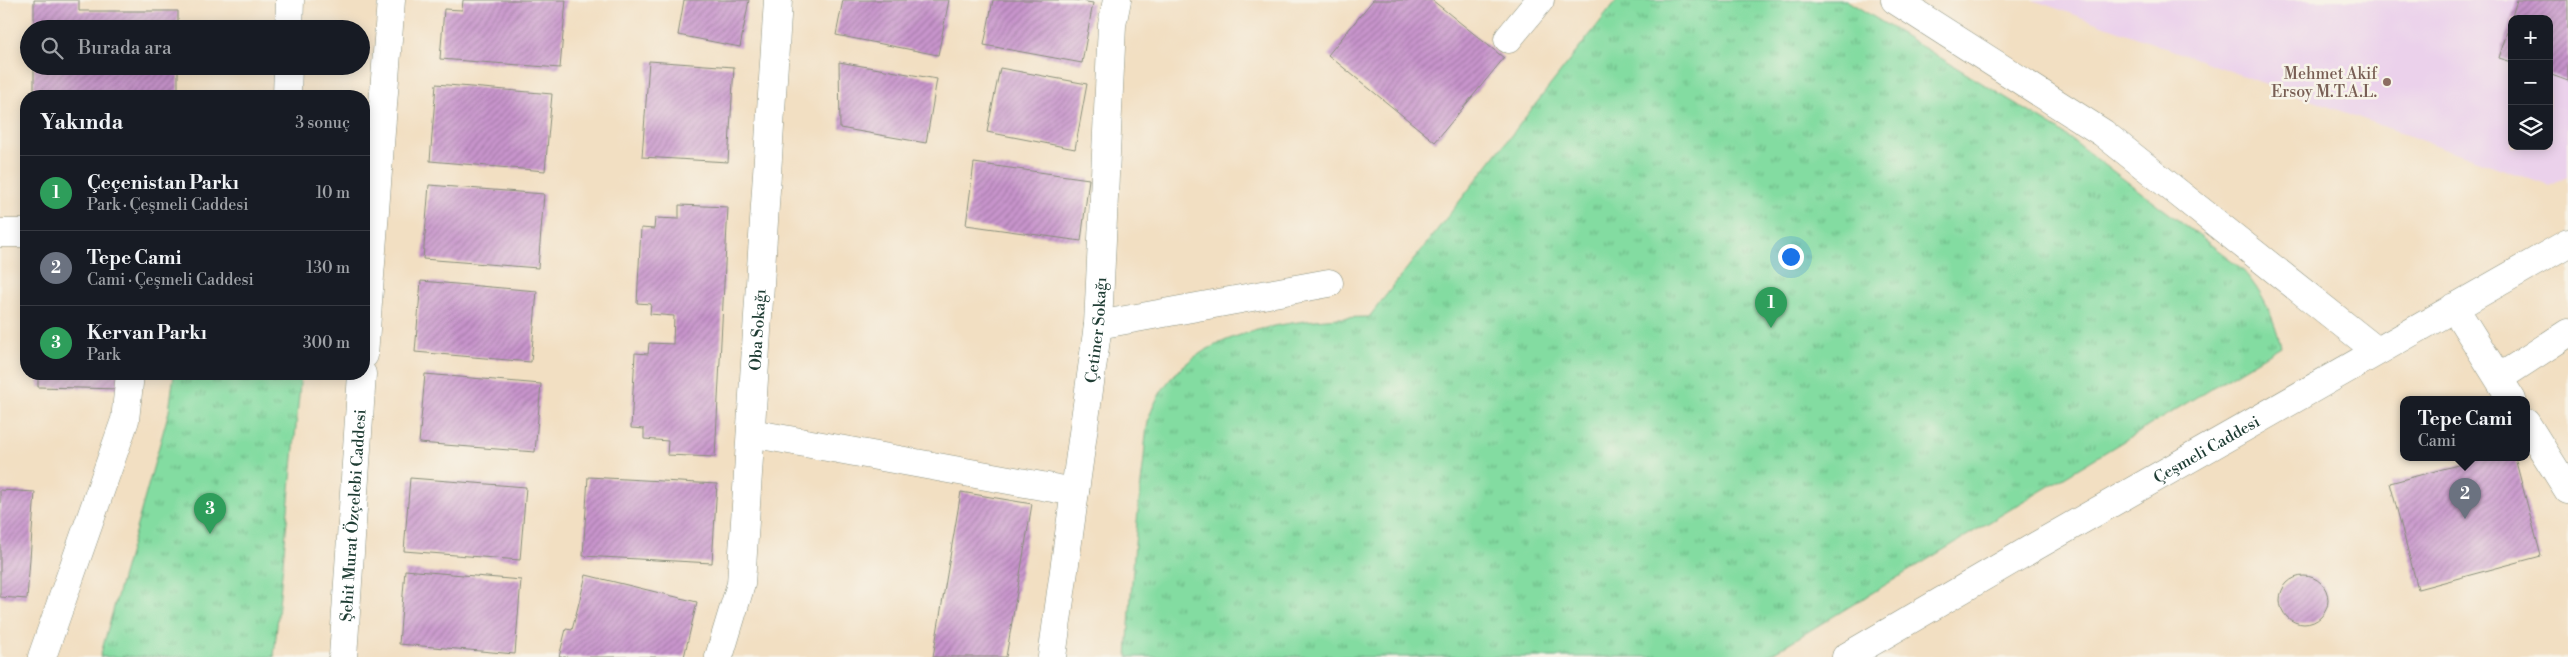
<!DOCTYPE html>
<html lang="tr">
<meta charset="utf-8">
<style>
:root{--surface:#171b24;--page:#20242c;--text:#f1f3f6;--muted:#9ea1a6;--line:#363941;--accent:#d690ce}
body{margin:0;font-family:"Libre Bodoni",serif;background:var(--page);color:var(--text)}
.controls{position:absolute;right:15px;top:15px;display:grid;overflow:hidden;border-radius:10px;box-shadow:0 2px 12px #0003}
.controls button{width:45px;height:45px;display:grid;place-items:center;padding:0;border:0;border-bottom:1px solid var(--line);background:var(--surface);color:var(--text);font:25px sans-serif}
.you{position:absolute;left:1790px;top:256px;width:18px;height:18px;margin:-12px;border:4px solid #fff;border-radius:50%;background:#1a73e8;box-shadow:0 0 0 8px #1a73e833}
.badge{display:grid;place-items:center;width:32px;height:32px;border-radius:50%;background:var(--accent);color:#fff;font-size:16px;font-weight:700}
.pin{position:absolute;translate:-50% -41px;filter:drop-shadow(0 1px 2px #0008)}
.pin::after{content:'';position:absolute;top:26px;width:18px;height:15px;background:inherit;clip-path:polygon(0 0,100% 0,50% 100%)}
.popup{position:absolute;left:2400px;top:396px;width:130px;height:65px;box-sizing:border-box;display:grid;place-content:center;border-radius:10px;background:var(--surface);filter:drop-shadow(0 1px 4px #0005);font-size:16px;white-space:nowrap;color:var(--muted)}
.popup b{font-size:19px;color:var(--text)}
.popup::after{content:'';position:absolute;left:50%;top:100%;margin-left:-10px;border:10px solid transparent;border-top-color:var(--surface)}
.list{margin:0;padding:0;list-style:none}
h2{display:flex;justify-content:space-between;align-items:center;height:65px;margin:0;padding:0 20px;font-size:21px}
h2 small{font-size:16px;font-weight:400;color:var(--muted)}
.list li{display:grid;grid-template-columns:32px 1fr auto;gap:15px;align-items:center;box-sizing:border-box;height:75px;padding:0 20px;border-top:1px solid var(--line)}
.list b{display:block;font-size:19px;white-space:nowrap}
.list p{margin:0;font-size:16px;white-space:nowrap;color:var(--muted)}
.list em{font-size:16px;font-style:normal;color:var(--muted)}
.icon{flex:none;width:28px;height:28px;fill:none;stroke:currentColor;stroke-width:2;stroke-linecap:round;stroke-linejoin:round}
.map{position:relative;flex:none;width:2568px;height:657px;overflow:hidden}
.search{position:absolute;background:var(--surface);box-shadow:0 2px 12px #0003;left:20px;top:20px;width:350px;height:55px;display:flex;align-items:center;gap:12px;box-sizing:border-box;padding:0 18px;border-radius:28px;color:var(--muted);font-size:19px}
.panel{position:absolute;background:var(--surface);box-shadow:0 2px 12px #0003;left:20px;top:90px;width:350px;height:290px;border-radius:20px}
.map>svg:first-child{display:block}
</style>
<div class="map">
<svg width="2568" height="657" viewBox="0 0 2568 657">
<defs>
<pattern id="park-tufts" width="24" height="20" patternUnits="userSpaceOnUse" patternTransform="scale(1.25)"><rect width="24" height="20" fill="#83dca1"/><path d="M3 7l-1-3M5 7V3M7 7l1-3M15 17l-1-3M17 17v-4M19 17l1-3" fill="none" stroke="#6bb484"/></pattern>
<pattern id="building-hatch" width="6" height="6" patternUnits="userSpaceOnUse" patternTransform="scale(1.25)"><rect width="6" height="6" fill="#c894cc"/><path d="M-1 1l2-2M0 6l6-6M5 7l2-2" fill="none" stroke="#a27aa6"/></pattern>
</defs>
<rect width="100%" height="100%" fill="#f7f3e8"/>
<filter id="ink" filterUnits="userSpaceOnUse"><feTurbulence type="fractalNoise" baseFrequency=".02" numOctaves="2"/><feDisplacementMap in="SourceGraphic" scale="10" xChannelSelector="R" yChannelSelector="G"/><feConvolveMatrix kernelMatrix="1 2 1 2 8 2 1 2 1" color-interpolation-filters="sRGB"/></filter>
<filter id="wash" filterUnits="userSpaceOnUse"><feTurbulence type="fractalNoise" baseFrequency=".0096" numOctaves="4" result="noise"/><feDisplacementMap in="SourceGraphic" scale="20" xChannelSelector="R" yChannelSelector="G"/><feGaussianBlur stdDeviation="1.12" result="paint"/><feColorMatrix in="noise" values="0 0 0 0 0 0 0 0 0 0 0 0 0 0 0 0 0 1.4 0 .05"/><feComposite in="paint" operator="in"/></filter>
<g filter="url(#wash)">
<rect width="100%" height="100%" fill="#f2dfc2"/>
<path fill="#ebd1eb" fill-rule="evenodd" d="M 2033,0 L 2568,0 L 2568,177 L 2549,186 ZM 2512,19 L 2549,19 L 2549,146 L 2512,146 Z"/>
<path fill="url(#park-tufts)" stroke="#518c6a" d="M 1617,0 L 1846,0 L 2057,129 L 2239,266 C 2261,290 2273,314 2281,346 L 1766,657 L 1127,657 C 1131,594 1135,530 1143,467 C 1145,451 1145,430 1150,415 C 1155,400 1165,384 1176,373 C 1220,326 1309,318 1369,317 Z
M 174,374 L 301,374 L 274,657 L 100,657 L 169,411 Z"/>
<g id="blocks">
<path fill="url(#building-hatch)" d="M 34,0 L 79,0 L 79,11 L 178,11 L 178,29 L 34,29 Z
M 463,0 L 566,0 L 560,68 L 440,59 L 444,9 L 462,10 Z
M 684,0 L 749,0 L 740,47 L 678,35 Z
M 843,0 L 949,0 L 938,55 L 836,35 Z
M 993,0 L 1074,0 L 1093,3 L 1082,63 L 984,45 Z
M 1373,0 L 1432,0 L 1504,58 L 1435,142 L 1328,55 Z
M 2517,0 L 2568,0 L 2568,81 L 2549,74 L 2549,19 L 2511,19 Z
M 2511,19 L 2512,19 L 2512,62 L 2499,58 Z
M 649,61 L 734,67 L 728,162 L 642,157 Z
M 839,62 L 937,79 L 926,143 L 840,128 Z
M 34,66 L 178,66 L 178,96 L 34,96 Z
M 1000,68 L 1087,84 L 1075,149 L 987,132 Z
M 436,84 L 552,94 L 545,171 L 430,161 Z
M 974,163 L 1089,179 L 1081,241 L 966,225 Z
M 429,185 L 544,194 L 538,268 L 423,259 Z
M 679,205 L 728,207 L 715,457 L 667,455 L 668,441 L 644,439 L 644,429 L 631,428 L 635,353 L 648,354 L 649,343 L 673,344 L 674,316 L 650,314 L 651,304 L 637,303 L 641,228 L 654,229 L 655,218 L 679,219 Z
M 421,281 L 537,291 L 531,362 L 415,352 Z
M 38,374 L 120,374 L 120,389 L 38,387 Z
M 425,374 L 541,384 L 535,452 L 419,443 Z
M 2484,458 L 2515,458 L 2541,556 L 2418,589 L 2390,483 Z
M 588,477 L 717,484 L 712,563 L 583,556 Z
M 410,478 L 526,487 L 520,560 L 404,551 Z
M 0,490 L 35,492 L 27,599 L 0,597 Z
M 961,492 L 1032,504 L 1006,657 L 933,657 Z
M 405,570 L 521,580 L 515,654 L 399,644 Z
M 586,575 L 697,602 L 684,657 L 559,657 L 566,629 L 572,630 Z
M2280 600a24 24 0 1 1 48 0a24 24 0 1 1-48 0Z"/>
</g>
</g>
<g filter="url(#ink)">
<use href="#blocks" fill-opacity="0" stroke="#888e7b" stroke-width="1"/>
<g fill="none" stroke-linecap="round" stroke-linejoin="round">
<g stroke="#888e7b" stroke-width="29">
<g id="minor">
<path d="M 1895,0 L 2103,133 L 2377,351"/>
<path d="M 289,29 L 290,0"/>
<path d="M 1508,39 L 1540,0"/>
<path d="M 287,96 L 288,66"/>
<path d="M 0,233 L 26,233"/>
<path d="M 2454,307 L 2512,400"/>
<path d="M 1098,325 L 1329,283"/>
<path d="M 364,355 L 391,0"/>
<path d="M 2499,378 L 2568,333"/>
<path d="M 2526,423 L 2568,490"/>
<path d="M 751,433 L 1075,492"/>
<path d="M 42,657 L 125,420 L 130,374"/>
<path id="s1" d="M 343,657 L 362,374"/>
<path id="s2" d="M 719,657 L 741,584 L 778,0"/>
<path id="s3" d="M 1052,657 L 1098,325 L 1112,25 L 1117,0"/>
</g>
</g>
<g stroke="#888e7b" stroke-width="29">
<g id="tertiary">
<path id="s4" d="M 1846,657 L 2036,546 L 2568,243"/>
</g>
</g>
<use href="#minor" stroke="#fff" stroke-width="28"/>
<use href="#tertiary" stroke="#fff" stroke-width="28"/>
</g>
</g>
<circle fill="#8d6e63" stroke="#f7f3e8" stroke-width="2" cx="2387" cy="82" r="5"/>
<g text-anchor="middle" stroke-width="5" stroke-linejoin="round" paint-order="stroke">
<g font-size="16" fill="#785e54" stroke="#f7f3e8" text-anchor="end">
<text x="2377" y="79">Mehmet Akif<tspan x="2377" dy="18">Ersoy M.T.A.L.</tspan></text>
</g>
<g font-size="16" fill="#1f3d34" stroke="#f7f3e8">
<text dy="6" stroke="none"><textPath href="#s3" startOffset="330">Çetiner Sokağı</textPath></text>
<text dy="6" stroke="none"><textPath href="#s2" startOffset="331">Oba Sokağı</textPath></text>
<text dy="6" stroke="none"><textPath href="#s4" startOffset="416">Çeşmeli Caddesi</textPath></text>
<text dy="6" stroke="none"><textPath href="#s1" startOffset="142">Şehit Murat Özçelebi Caddesi</textPath></text>
</g>
</g>
</svg>
<div class="controls">
<button>+</button>
<button>−</button>
<button><svg class="icon" aria-label="layers" viewBox="0 0 24 24"><path d="M12 4l9 5-9 5-9-5zM3 14l9 5 9-5"/></svg></button>
</div>
<div class="you"></div>
<div class="pin badge" style="left:1771px;top:328px;background:#2e9e5b">1</div>
<div class="pin badge" style="left:2465px;top:519px;background:#6b7280">2</div>
<div class="popup"><b>Tepe Cami</b>Cami</div>
<div class="pin badge" style="left:210px;top:534px;background:#2e9e5b">3</div>
<div class="search"><svg class="icon" aria-label="search" viewBox="0 0 24 24"><circle cx="10" cy="10" r="6"/><path d="M15 15l6 6"/></svg>Burada ara</div>
<section class="panel">
<h2>Yakında<small>3 sonuç</small></h2>
<ul class="list">
<li><span class="badge" style="background:#2e9e5b">1</span><div><b>Çeçenistan Parkı</b><p>Park · Çeşmeli Caddesi</p></div><em>10 m</em></li>
<li><span class="badge" style="background:#6b7280">2</span><div><b>Tepe Cami</b><p>Cami · Çeşmeli Caddesi</p></div><em>130 m</em></li>
<li><span class="badge" style="background:#2e9e5b">3</span><div><b>Kervan Parkı</b><p>Park</p></div><em>300 m</em></li>
</ul>
</section>
</div>
